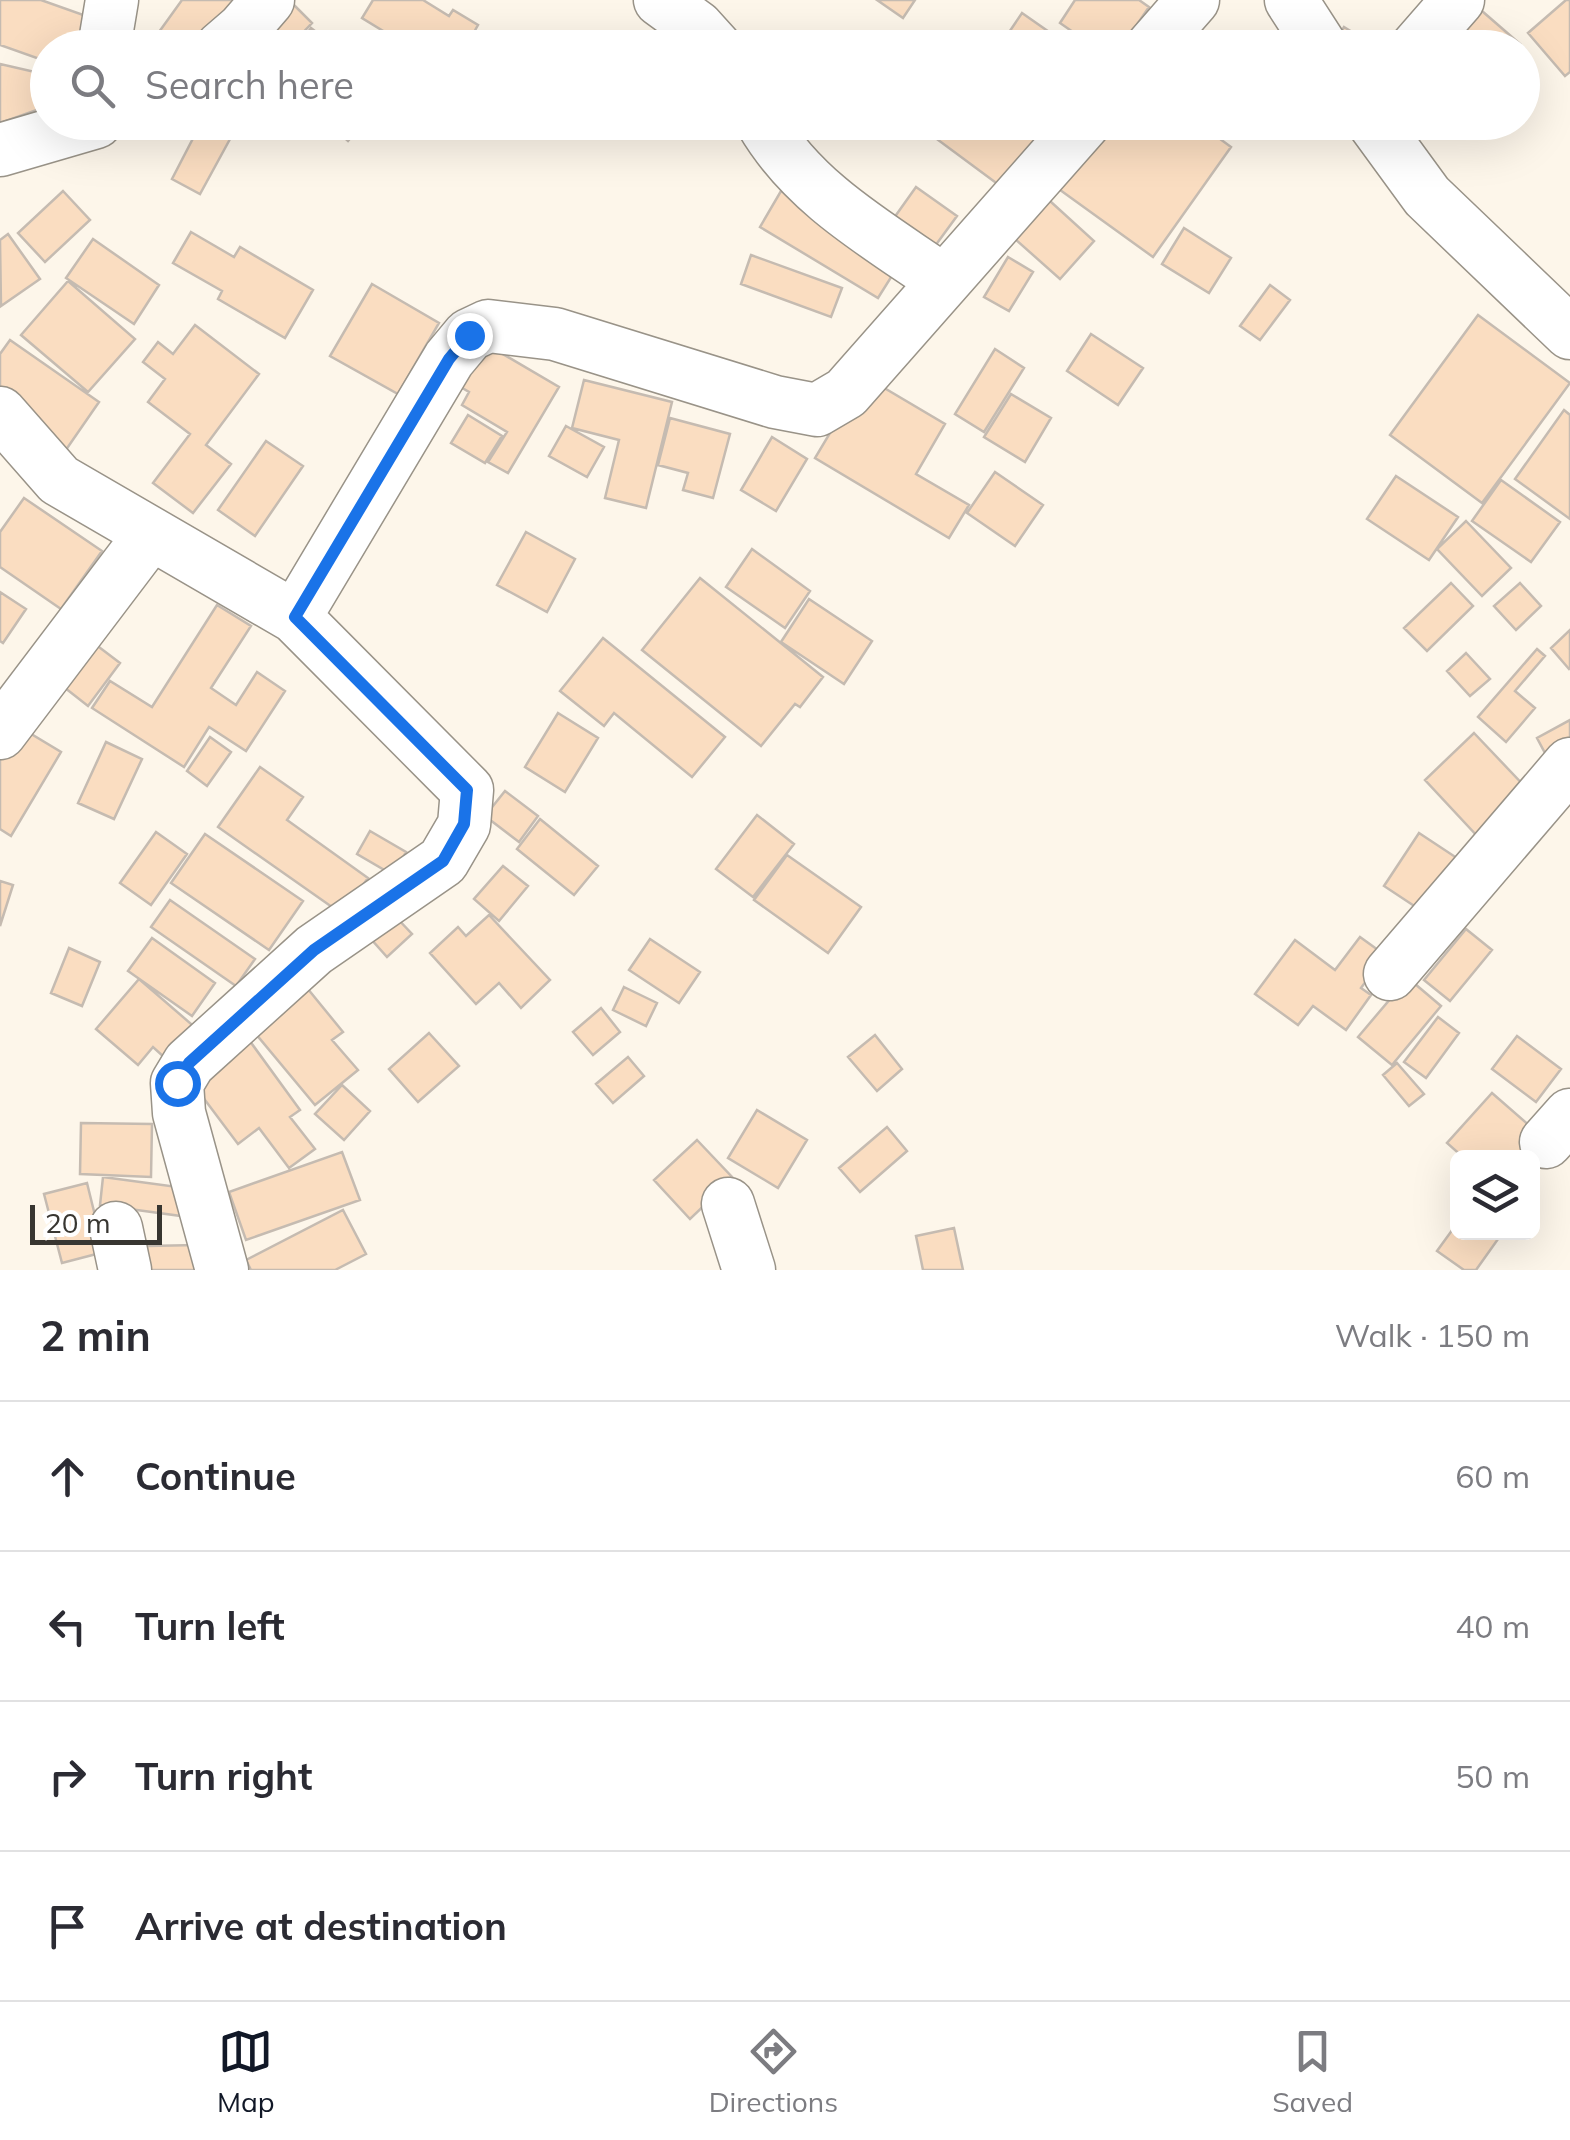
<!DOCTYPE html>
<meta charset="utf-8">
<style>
:root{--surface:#fff;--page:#f7f7f7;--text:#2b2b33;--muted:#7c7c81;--line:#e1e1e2;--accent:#111827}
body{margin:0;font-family:Mulish,sans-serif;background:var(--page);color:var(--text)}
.controls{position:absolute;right:30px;bottom:30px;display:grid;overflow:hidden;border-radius:15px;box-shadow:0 10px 40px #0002}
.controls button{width:90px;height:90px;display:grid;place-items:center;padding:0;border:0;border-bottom:2px solid var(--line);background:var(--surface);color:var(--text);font:50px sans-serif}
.scale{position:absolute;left:30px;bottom:25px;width:132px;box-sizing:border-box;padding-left:10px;border:5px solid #383631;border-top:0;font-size:28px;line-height:35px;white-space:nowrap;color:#383631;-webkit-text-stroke:8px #fff;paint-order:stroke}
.stop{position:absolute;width:30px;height:30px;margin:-22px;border:8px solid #1a73e8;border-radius:50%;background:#fff}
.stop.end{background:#1a73e8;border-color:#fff;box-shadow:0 2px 10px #0008}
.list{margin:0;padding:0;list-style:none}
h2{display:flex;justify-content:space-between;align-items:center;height:130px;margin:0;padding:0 40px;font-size:42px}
h2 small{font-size:32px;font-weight:400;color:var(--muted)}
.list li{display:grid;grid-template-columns:65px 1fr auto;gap:30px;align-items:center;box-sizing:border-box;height:150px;padding:0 40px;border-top:2px solid var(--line)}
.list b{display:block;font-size:38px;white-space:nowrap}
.list em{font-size:32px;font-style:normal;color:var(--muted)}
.icon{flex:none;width:55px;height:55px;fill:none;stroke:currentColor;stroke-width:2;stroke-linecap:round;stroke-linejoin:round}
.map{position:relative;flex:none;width:1570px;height:1270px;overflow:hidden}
.search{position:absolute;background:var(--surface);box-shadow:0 10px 40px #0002;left:30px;right:30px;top:30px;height:110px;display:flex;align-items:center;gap:25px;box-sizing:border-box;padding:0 35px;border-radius:55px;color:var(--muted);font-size:38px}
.sheet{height:730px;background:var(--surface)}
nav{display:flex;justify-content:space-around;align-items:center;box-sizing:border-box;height:140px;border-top:2px solid var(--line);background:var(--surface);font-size:28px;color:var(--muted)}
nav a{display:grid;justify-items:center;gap:5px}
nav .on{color:var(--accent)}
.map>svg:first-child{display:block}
</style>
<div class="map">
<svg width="1570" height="1270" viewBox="0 0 1570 1270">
<rect width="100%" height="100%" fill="#fdf6ea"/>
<path fill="#faddc1" stroke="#c5bbb1" stroke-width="2.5" d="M 0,0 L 41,0 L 89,17 L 79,48 L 48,48 L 48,62 L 0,45 Z
M 182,0 L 234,0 L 199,48 L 181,48 L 159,32 Z
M 373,0 L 423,0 L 449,16 L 453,10 L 478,25 L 465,48 L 411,48 L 362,18 Z
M 877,0 L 915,0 L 903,18 Z
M 1075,0 L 1139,0 L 1149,7 L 1121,48 L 1096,48 L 1060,23 Z
M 1566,0 L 1570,0 L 1570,72 L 1565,76 L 1528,33 Z
M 292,3 L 312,23 L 292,44 L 271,25 Z
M 1482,11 L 1520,44 L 1517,48 L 1465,48 L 1456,39 Z
M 1022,13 L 1072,48 L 999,47 Z
M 667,16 L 687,48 L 641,48 Z
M 1344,27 L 1378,48 L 1331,48 Z
M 311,28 L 337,48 L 296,48 Z
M 0,64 L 48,75 L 48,106 L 0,123 Z
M 327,122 L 364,122 L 348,141 Z
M 932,122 L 1050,122 L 1003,188 L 926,131 Z
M 1091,122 L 1197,122 L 1231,147 L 1153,257 L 1049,182 Z
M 201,123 L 230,139 L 200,194 L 172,179 Z
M 916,187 L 957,216 L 924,261 L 884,232 Z
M 63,191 L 90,220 L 45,262 L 18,233 Z
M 781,191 L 900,263 L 878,298 L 760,227 Z
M 1039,191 L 1094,241 L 1060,279 L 1005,230 Z
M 1184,228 L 1231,258 L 1209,293 L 1162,264 Z
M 191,232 L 234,257 L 240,247 L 313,290 L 285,338 L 218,299 L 222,291 L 173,263 Z
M 8,234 L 40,279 L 1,306 L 0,240 Z
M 93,239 L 159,285 L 134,324 L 66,278 Z
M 751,255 L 842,288 L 831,317 L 741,284 Z
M 1008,257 L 1033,272 L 1009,311 L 984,297 Z
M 68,281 L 135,339 L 88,392 L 21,335 Z
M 372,284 L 439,323 L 398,394 L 330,356 Z
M 1270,285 L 1290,300 L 1260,340 L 1240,326 Z
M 1478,315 L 1570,383 L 1482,503 L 1390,435 Z
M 195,325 L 259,374 L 206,445 L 231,464 L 193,513 L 153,483 L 190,434 L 148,402 L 165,379 L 143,362 L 158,342 L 173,354 Z
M 462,330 L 559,387 L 508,473 L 488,462 L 507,432 L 462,405 L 469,392 L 437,373 Z
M 1091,334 L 1143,368 L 1118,405 L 1067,371 Z
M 10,340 L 99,402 L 61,457 L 0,414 L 0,354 Z
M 995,349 L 1024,368 L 984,432 L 955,414 Z
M 864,376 L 945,424 L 916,474 L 969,505 L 949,538 L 815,458 Z
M 584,380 L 672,402 L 646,508 L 605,498 L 619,440 L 572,428 Z
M 1011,394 L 1051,418 L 1025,462 L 984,437 Z
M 1564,410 L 1570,415 L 1570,519 L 1515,479 Z
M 468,415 L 502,436 L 485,463 L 451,443 Z
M 670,418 L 730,434 L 713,498 L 683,490 L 688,473 L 658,465 Z
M 566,426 L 604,447 L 587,477 L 549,456 Z
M 772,437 L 807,459 L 776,511 L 741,490 Z
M 266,441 L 303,466 L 255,536 L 218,510 Z
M 995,472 L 1043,505 L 1015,546 L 967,513 Z
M 1396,476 L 1458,517 L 1429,560 L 1367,519 Z
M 1501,480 L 1560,522 L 1531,562 L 1472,521 Z
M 24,498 L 102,551 L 61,609 L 0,567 L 0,532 Z
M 1466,521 L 1511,568 L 1482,596 L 1437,549 Z
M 526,532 L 575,559 L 547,612 L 497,585 Z
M 752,549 L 810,591 L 785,628 L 726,587 Z
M 700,578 L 823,677 L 800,707 L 795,704 L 761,746 L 642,650 Z
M 1451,583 L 1473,606 L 1427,651 L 1404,628 Z
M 1520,583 L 1541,606 L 1516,630 L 1494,606 Z
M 0,592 L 26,609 L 3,643 L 0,641 Z
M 809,599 L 872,641 L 844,684 L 781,642 Z
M 217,605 L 251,626 L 211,688 L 236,705 L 257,672 L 285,691 L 246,751 L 209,727 L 184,767 L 92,708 L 110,681 L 152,707 Z
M 1570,630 L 1570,668 L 1569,669 L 1551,648 Z
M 603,638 L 725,737 L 692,777 L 614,713 L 604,726 L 560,691 Z
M 91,641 L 120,663 L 88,706 L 60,684 Z
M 1537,649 L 1545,656 L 1515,691 L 1535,708 L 1506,742 L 1478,717 Z
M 1466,653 L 1490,679 L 1470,696 L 1447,671 Z
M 558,713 L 598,738 L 565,792 L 525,767 Z
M 8,720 L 61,752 L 11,836 L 0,829 L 0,734 Z
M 1570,720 L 1570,761 L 1554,770 L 1537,738 Z
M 1474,733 L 1530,792 L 1480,839 L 1425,780 Z
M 210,737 L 231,752 L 207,786 L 187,771 Z
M 106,742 L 142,759 L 114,819 L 78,803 Z
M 260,767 L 303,797 L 287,820 L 368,878 L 342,914 L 218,827 Z
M 505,791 L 538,816 L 519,842 L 485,816 Z
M 757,815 L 794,844 L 753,897 L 716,869 Z
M 540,819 L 598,866 L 574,895 L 517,849 Z
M 370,831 L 406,852 L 393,875 L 357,854 Z
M 156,832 L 187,854 L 151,905 L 120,883 Z
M 1419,833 L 1469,866 L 1434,919 L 1384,886 Z
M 205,834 L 303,901 L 269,950 L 171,883 Z
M 787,855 L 861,907 L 828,953 L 754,900 Z
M 503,866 L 528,886 L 499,921 L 474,899 Z
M 0,881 L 13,885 L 0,926 Z
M 170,900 L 255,959 L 236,986 L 151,927 Z
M 489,915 L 550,980 L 521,1008 L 499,983 L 476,1004 L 430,953 L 458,927 L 466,936 Z
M 395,916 L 412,934 L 387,957 L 371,939 Z
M 1466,929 L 1492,950 L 1450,1001 L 1424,980 Z
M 1360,937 L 1385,955 L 1361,988 L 1371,995 L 1346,1030 L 1313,1006 L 1298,1025 L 1255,994 L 1295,940 L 1335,970 Z
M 152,938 L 215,983 L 192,1016 L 128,971 Z
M 650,939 L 700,972 L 679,1003 L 629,970 Z
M 69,948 L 100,962 L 82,1006 L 51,993 Z
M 1408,978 L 1441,1006 L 1392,1065 L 1358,1037 Z
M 139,979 L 205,1036 L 176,1068 L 153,1047 L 138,1065 L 96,1029 Z
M 303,983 L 343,1032 L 332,1040 L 358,1070 L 315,1105 L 250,1027 Z
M 624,987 L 657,1003 L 646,1026 L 613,1010 Z
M 601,1008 L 620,1032 L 593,1055 L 573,1032 Z
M 1438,1017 L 1459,1033 L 1426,1078 L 1404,1062 Z
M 244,1033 L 300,1110 L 290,1117 L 315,1149 L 289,1168 L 259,1128 L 238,1144 L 187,1076 Z
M 429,1033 L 459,1066 L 418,1102 L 389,1069 Z
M 875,1035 L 902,1069 L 877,1091 L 848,1057 Z
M 1517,1036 L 1561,1069 L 1536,1102 L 1492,1069 Z
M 628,1057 L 644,1076 L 613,1103 L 596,1084 Z
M 1397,1063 L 1424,1094 L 1409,1106 L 1383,1075 Z
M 342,1085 L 370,1111 L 344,1140 L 315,1114 Z
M 1492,1093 L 1539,1134 L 1517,1158 L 1464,1158 L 1447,1143 Z
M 757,1110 L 807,1140 L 778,1188 L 728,1158 Z
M 81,1123 L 152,1124 L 151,1177 L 80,1174 Z
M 887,1127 L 907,1151 L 860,1192 L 839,1168 Z
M 697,1140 L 733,1178 L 690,1219 L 654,1180 Z
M 342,1152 L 360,1200 L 246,1240 L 229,1192 Z
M 103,1177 L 185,1188 L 181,1216 L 100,1205 Z
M 87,1183 L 104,1252 L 62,1263 L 44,1194 Z
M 343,1210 L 366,1254 L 335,1270 L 251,1270 L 246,1260 Z
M 1458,1222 L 1458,1232 L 1503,1232 L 1476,1270 L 1464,1270 L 1437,1251 Z
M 954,1228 L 963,1270 L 923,1270 L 916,1236 Z
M 197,1245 L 197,1270 L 147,1270 L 147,1246 Z"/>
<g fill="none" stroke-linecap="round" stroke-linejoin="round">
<g stroke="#999388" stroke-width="55">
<path id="minor" d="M 660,0 L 697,27 L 716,48
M 1291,0 L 1322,48
M 104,48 L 112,0
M 221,48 L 243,29 L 268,0
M 1151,48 L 1193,0
M 1416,48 L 1458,0
M 762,122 C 804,194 878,235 944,281
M 1373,122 L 1427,196 L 1570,333
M 0,150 L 96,122
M 0,413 L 59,480 L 295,617 L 467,790 L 464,825 L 443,861 L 314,950 L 189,1063 L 177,1083 L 179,1113 L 222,1270
M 295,617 L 449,359 L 469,335 L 488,326 L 555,334 L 775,402 L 817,410 L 846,393 L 1085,122
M 0,733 L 150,535
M 1390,974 L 1570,764
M 1546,1142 L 1570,1115
M 728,1204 L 749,1270
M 116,1228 L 125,1270"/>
</g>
<use href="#minor" stroke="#fff" stroke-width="52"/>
</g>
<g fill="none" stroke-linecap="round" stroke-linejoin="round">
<path stroke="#1a73e8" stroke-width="12" d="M 177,1083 L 189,1063 L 314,950 L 443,861 L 464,824 L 467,790 L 295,617 L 449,359 L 469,335"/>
</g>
</svg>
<div class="controls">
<button><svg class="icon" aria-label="layers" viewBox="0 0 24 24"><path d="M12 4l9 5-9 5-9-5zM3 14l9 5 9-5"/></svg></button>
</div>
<div class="scale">20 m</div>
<div class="stop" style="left:177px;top:1083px"></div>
<div class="stop end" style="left:469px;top:335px"></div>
<div class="search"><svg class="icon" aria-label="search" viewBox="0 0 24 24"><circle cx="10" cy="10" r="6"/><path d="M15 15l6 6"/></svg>Search here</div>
</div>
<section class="sheet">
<h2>2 min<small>Walk · 150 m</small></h2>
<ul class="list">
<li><svg class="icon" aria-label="ahead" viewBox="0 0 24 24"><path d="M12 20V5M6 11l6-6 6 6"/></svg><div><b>Continue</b></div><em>60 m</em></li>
<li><svg class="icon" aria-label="left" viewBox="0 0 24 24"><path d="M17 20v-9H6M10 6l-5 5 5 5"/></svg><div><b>Turn left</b></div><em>40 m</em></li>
<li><svg class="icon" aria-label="right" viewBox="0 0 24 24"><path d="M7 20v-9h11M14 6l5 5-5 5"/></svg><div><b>Turn right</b></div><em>50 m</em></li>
<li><svg class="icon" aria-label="arrive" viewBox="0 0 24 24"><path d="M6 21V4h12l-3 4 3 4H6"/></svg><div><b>Arrive at destination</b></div></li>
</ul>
</section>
<nav>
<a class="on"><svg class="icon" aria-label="map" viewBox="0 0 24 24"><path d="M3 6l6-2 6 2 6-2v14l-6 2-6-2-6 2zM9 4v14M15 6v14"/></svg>Map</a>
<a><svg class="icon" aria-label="directions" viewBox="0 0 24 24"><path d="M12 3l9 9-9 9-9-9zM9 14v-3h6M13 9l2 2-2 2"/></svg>Directions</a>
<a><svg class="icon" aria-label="saved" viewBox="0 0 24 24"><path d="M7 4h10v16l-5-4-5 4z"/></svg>Saved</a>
</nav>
